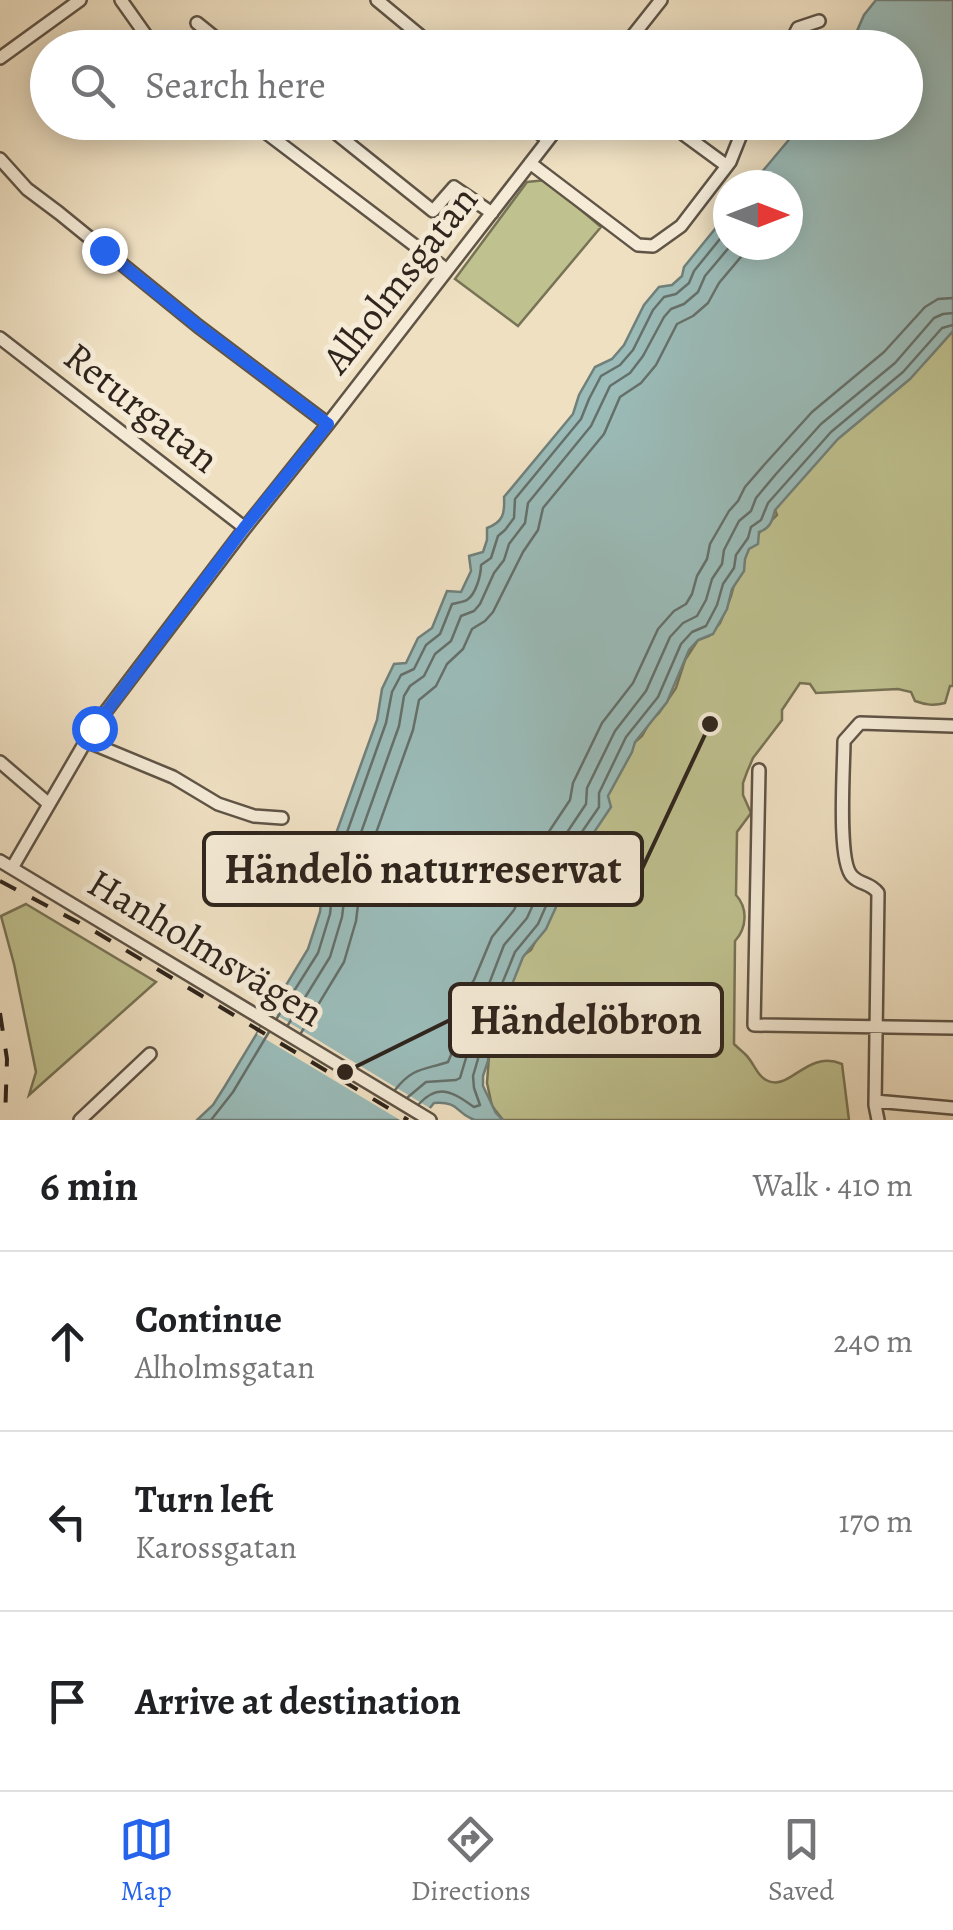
<!DOCTYPE html>
<meta charset="utf-8">
<style>
:root{--surface:#fff;--page:#f2f2f2;--text:#202124;--muted:#757577;--line:#e0e0e0;--accent:#2563eb}
body{margin:0;font-family:Alegreya,serif;background:var(--page);color:var(--text)}
.compass{position:absolute;left:713px;top:170px;width:90px;height:90px;border-radius:50%;background:var(--surface);box-shadow:0 5px 25px #0003;rotate:90deg}
.stop{position:absolute;width:30px;height:30px;margin:-22px;border:8px solid #2563eb;border-radius:50%;background:#fff}
.stop.end{background:#2563eb;border-color:#fff;box-shadow:0 2px 10px #0008}
.list{margin:0;padding:0;list-style:none}
h2{display:flex;justify-content:space-between;align-items:center;height:130px;margin:0;padding:0 40px;font-size:42px}
h2 small{font-size:32px;font-weight:400;color:var(--muted)}
.list li{display:grid;grid-template-columns:65px 1fr auto;gap:30px;align-items:center;box-sizing:border-box;height:180px;padding:0 40px;border-top:2px solid var(--line)}
.list b{display:block;font-size:38px;white-space:nowrap}
.list p{margin:0;font-size:32px;white-space:nowrap;color:var(--muted)}
.list em{font-size:32px;font-style:normal;color:var(--muted)}
.icon{flex:none;width:55px;height:55px;fill:none;stroke:currentColor;stroke-width:2;stroke-linecap:round;stroke-linejoin:round}
.map{position:relative;flex:none;width:953px;height:1120px;overflow:hidden}
.search{position:absolute;background:var(--surface);box-shadow:0 5px 25px #0003;left:30px;right:30px;top:30px;height:110px;display:flex;align-items:center;gap:25px;box-sizing:border-box;padding:0 35px;border-radius:55px;color:var(--muted);font-size:38px}
.sheet{height:670px;background:var(--surface)}
nav{display:flex;justify-content:space-around;align-items:center;box-sizing:border-box;height:140px;border-top:2px solid var(--line);background:var(--surface);font-size:28px;color:var(--muted)}
nav a{display:grid;justify-items:center;gap:5px}
nav .on{color:var(--accent)}
.map>svg:first-child{display:block}
</style>
<div class="map">
<svg width="953" height="1120" viewBox="0 0 953 1120">
<rect width="100%" height="100%" fill="#efe0c2"/>
<filter id="stains"><feTurbulence type="fractalNoise" baseFrequency=".002" numOctaves="4"/><feColorMatrix values="0 0 0 0 .2 0 0 0 0 .09 0 0 0 0 .02 0 0 0 .5 -.17"/></filter>
<radialGradient id="worn" r=".72"><stop offset=".6" stop-color="#630" stop-opacity="0"/><stop offset="1" stop-color="#630" stop-opacity=".3"/></radialGradient>
<path fill="#bfc18f" stroke="#777356" stroke-width="2.5" d="M 546,180 L 601,227 L 518,326 L 455,279 L 527,182 Z
M 953,331 L 953,686 L 950,686 L 945,703 C 934,706 926,705 915,701 L 911,692 L 898,689 L 816,693 L 810,684 L 800,683 L 782,710 L 782,720 L 753,758 L 747,772 L 743,783 L 743,795 L 751,813 L 737,832 L 736,895 C 748,908 747,928 735,941 L 734,1044 C 736,1046 744,1053 746,1055 C 754,1063 757,1076 766,1080 C 790,1093 806,1049 842,1064 L 849,1120 L 503,1120 L 492,1106 L 487,1083 L 492,1016 L 521,957 L 531,950 L 570,875 L 582,845 L 635,742 L 642,736 L 651,720 L 659,713 L 676,688 L 685,660 L 698,640 L 709,636 L 720,623 L 731,596 L 741,559 L 750,542 L 777,515 L 775,510 L 824,449 L 926,361 Z
M 26,904 L 156,982 L 29,1095 L 36,1072 L 14,964 L 1,916 Z"/>
<path fill="#9bbcb9" stroke="#70807b" stroke-width="2.5" d="M 876,0 L 953,0 L 953,331 L 910,379 L 838,439 L 775,510 C 772,522 770,528 759,532 L 758,544 L 749,549 L 745,559 L 744,571 L 732,589 L 727,609 L 713,634 L 698,640 L 689,650 L 667,702 L 635,742 L 632,752 L 608,796 L 611,807 L 582,850 L 546,929 L 523,957 L 505,1002 L 492,1017 L 489,1031 L 488,1061 L 483,1076 L 483,1086 L 496,1113 L 503,1120 C 495,1120 482,1120 475,1120 C 455,1114 461,1101 434,1103 L 420,1120 L 197,1120 L 213,1105 L 225,1086 L 308,949 L 320,912 L 325,864 L 377,720 L 382,689 L 394,664 L 406,663 L 418,638 L 432,628 L 447,591 L 461,592 L 471,571 L 469,556 L 483,552 L 487,540 L 487,528 C 503,522 505,514 504,497 L 573,414 L 579,395 L 595,367 L 612,359 L 624,345 L 644,305 L 659,287 L 672,285 L 682,276 L 684,267 L 728,213 L 728,245 L 788,245 L 788,185 L 751,185 L 803,123 L 906,122 L 906,48 L 850,47 L 864,15 Z"/>
<path fill="#efe0c2" d="M 270,1011 L 433,1110 L 426,1120 L 400,1120 L 257,1034 Z"/>
<g fill="none" stroke-linecap="round" stroke-linejoin="round">
<path stroke="#65706b" stroke-width="2.5" d="M 277,1018 L 318,953 L 330,914 L 335,866 L 386,723 L 392,692 L 401,675 L 414,669 L 426,645 L 440,634 L 452,604 C 455,603 464,602 467,600 C 476,594 481,575 481,565 L 491,558 L 498,536 L 505,530 L 514,518 L 515,499 L 581,419 L 589,399 L 601,376 L 620,365 L 633,350 L 653,310 L 664,297 L 676,294 L 689,283 L 694,271 L 728,229
M 288,1025 L 330,957 L 342,917 L 348,869 L 399,726 L 404,696 L 410,686 L 424,676 L 435,654 L 451,641 L 461,616 L 474,611 L 480,604 L 494,573 L 504,560 L 509,544 L 525,523 L 528,503 L 591,426 L 610,386 L 630,373 L 643,356 L 664,317 L 671,309 L 684,304 L 698,292 L 705,276 L 731,245
M 301,1033 L 344,962 L 356,921 L 362,872 L 413,730 L 419,700 L 436,686 L 447,664 L 463,649 L 472,629 L 485,621 L 493,612 L 523,552 L 538,530 L 543,508 L 604,434 L 620,397 L 641,383 L 656,365 L 677,324 L 693,316 L 708,303 L 719,283 L 751,245
M 395,1090 C 413,1067 424,1070 448,1062 L 451,1055 L 452,1025 L 459,1001 L 474,980 L 492,937 L 514,910 L 548,833 L 570,800 L 573,783 L 602,723 L 633,683 L 658,629 L 674,611 L 686,604 L 692,594 L 697,576 L 707,559 L 710,544 L 729,511 L 738,501 L 745,487 L 764,465 L 812,412 L 884,352 L 925,307 L 938,299 L 953,298
M 408,1097 L 426,1082 L 456,1080 L 460,1078 L 466,1058 L 467,1027 L 472,1007 L 487,989 L 504,945 L 527,918 L 562,840 L 586,804 L 587,788 L 615,731 L 646,691 L 670,637 L 683,623 L 697,616 L 706,600 L 712,579 L 722,564 L 724,550 L 739,521 L 751,511 L 756,498 L 776,474 L 821,424 L 895,363 L 934,318 L 943,314 L 953,313
M 419,1104 C 439,1082 454,1093 474,1107 L 480,1105 L 474,1088 L 473,1076 L 478,1059 L 479,1031 L 483,1012 L 497,996 L 515,952 L 538,924 L 573,845 L 599,807 L 599,793 L 626,737 L 658,697 L 681,644 L 692,632 L 706,626 L 717,605 L 723,584 L 734,568 L 736,555 L 748,538 L 751,527 L 761,520 L 768,503 L 831,432 L 903,372 L 942,328 L 953,325
M 211,1120 L 233,1092 L 269,1032"/>
<g stroke="#5f5446" stroke-width="16">
<path id="minor" d="M 121,0 L 155,48
M 377,0 L 435,48
M 197,23 L 228,48
M 623,48 L 661,0
M 788,48 L 798,28 L 819,21
M 0,58 L 80,0
M 252,122 L 447,270
M 322,122 L 433,211 L 454,187 L 492,213
M 526,122 L 548,140
M 667,122 L 727,166
M 0,159 L 27,189 L 59,213 L 198,326 L 328,424
M 530,163 L 638,245 L 653,246 L 681,226 L 730,162 L 746,122
M 0,338 L 245,528
M 86,741 L 173,777 L 218,804 L 254,816 L 282,818
M 0,762 L 49,804
M 759,770 L 754,1025 L 953,1028
M 0,861 L 430,1120
M 12,868 L 94,727 L 245,528 L 328,424 L 562,122
M 875,1101 L 953,1108
M 80,1120 L 150,1054
M 878,1120 L 875,1105 L 878,893 C 870,882 860,885 852,876 C 837,861 844,766 844,741 L 860,723 L 953,726"/>
</g>
<use href="#minor" stroke="#f5ebd7" stroke-width="11"/>
<path stroke="#2f251d" stroke-width="4" stroke-dasharray="18 18" stroke-linecap="butt" d="M 0,881 L 89,928 L 408,1120
M 0,1013 L 7,1059 L 5,1120"/>
</g>
<g fill="none" stroke-linecap="round" stroke-linejoin="round">
<path stroke="#2563eb" stroke-width="12" d="M 94,728 L 244,528 L 328,424 L 198,326 L 104,250"/>
</g>
<g text-anchor="middle" stroke-width="10" stroke-linejoin="round" paint-order="stroke">
<g font-size="40" fill="#2f251d" stroke="#f5ebd7">
<text transform="translate(399 279) rotate(-52)" y="14">Alholmsgatan</text>
<text transform="translate(142 407) rotate(38)" y="14">Returgatan</text>
<text transform="translate(206 947) rotate(31)" y="14">Hanholmsvägen</text>
</g>
</g>
<path fill="none" stroke="#2f251d" stroke-width="4" d="M710 724L642 869M345 1072L450 1020"/>
<g fill="#2f251d" stroke="#f5ebd7" stroke-width="4">
<circle cx="710" cy="724" r="10"/>
<circle cx="345" cy="1072" r="10"/>
</g>
<g fill="#f5ebd7" stroke="#2f251d" stroke-width="4">
<rect x="204" y="833" width="438" height="72" rx="10"/>
<rect x="450" y="984" width="272" height="72" rx="10"/>
</g>
<g font-size="42" text-anchor="middle" font-weight="bold" fill="#2f251d">
<text x="423" y="883">Händelö naturreservat</text>
<text x="586" y="1034">Händelöbron</text>
</g>
<rect width="100%" height="100%" filter="url(#stains)"/>
<rect width="100%" height="100%" fill="url(#worn)"/>
</svg>
<svg class="compass" viewBox="-18 -18 36 36"><path d="M0-13l5 13h-10z" fill="#e53935"/><path d="M0 13l5-13h-10z" fill="#757577"/></svg>
<div class="stop" style="left:94px;top:728px"></div>
<div class="stop end" style="left:104px;top:250px"></div>
<div class="search"><svg class="icon" aria-label="search" viewBox="0 0 24 24"><circle cx="10" cy="10" r="6"/><path d="M15 15l6 6"/></svg>Search here</div>
</div>
<section class="sheet">
<h2>6 min<small>Walk · 410 m</small></h2>
<ul class="list">
<li><svg class="icon" aria-label="ahead" viewBox="0 0 24 24"><path d="M12 20V5M6 11l6-6 6 6"/></svg><div><b>Continue</b><p>Alholmsgatan</p></div><em>240 m</em></li>
<li><svg class="icon" aria-label="left" viewBox="0 0 24 24"><path d="M17 20v-9H6M10 6l-5 5 5 5"/></svg><div><b>Turn left</b><p>Karossgatan</p></div><em>170 m</em></li>
<li><svg class="icon" aria-label="arrive" viewBox="0 0 24 24"><path d="M6 21V4h12l-3 4 3 4H6"/></svg><div><b>Arrive at destination</b></div></li>
</ul>
</section>
<nav>
<a class="on"><svg class="icon" aria-label="map" viewBox="0 0 24 24"><path d="M3 6l6-2 6 2 6-2v14l-6 2-6-2-6 2zM9 4v14M15 6v14"/></svg>Map</a>
<a><svg class="icon" aria-label="directions" viewBox="0 0 24 24"><path d="M12 3l9 9-9 9-9-9zM9 14v-3h6M13 9l2 2-2 2"/></svg>Directions</a>
<a><svg class="icon" aria-label="saved" viewBox="0 0 24 24"><path d="M7 4h10v16l-5-4-5 4z"/></svg>Saved</a>
</nav>
